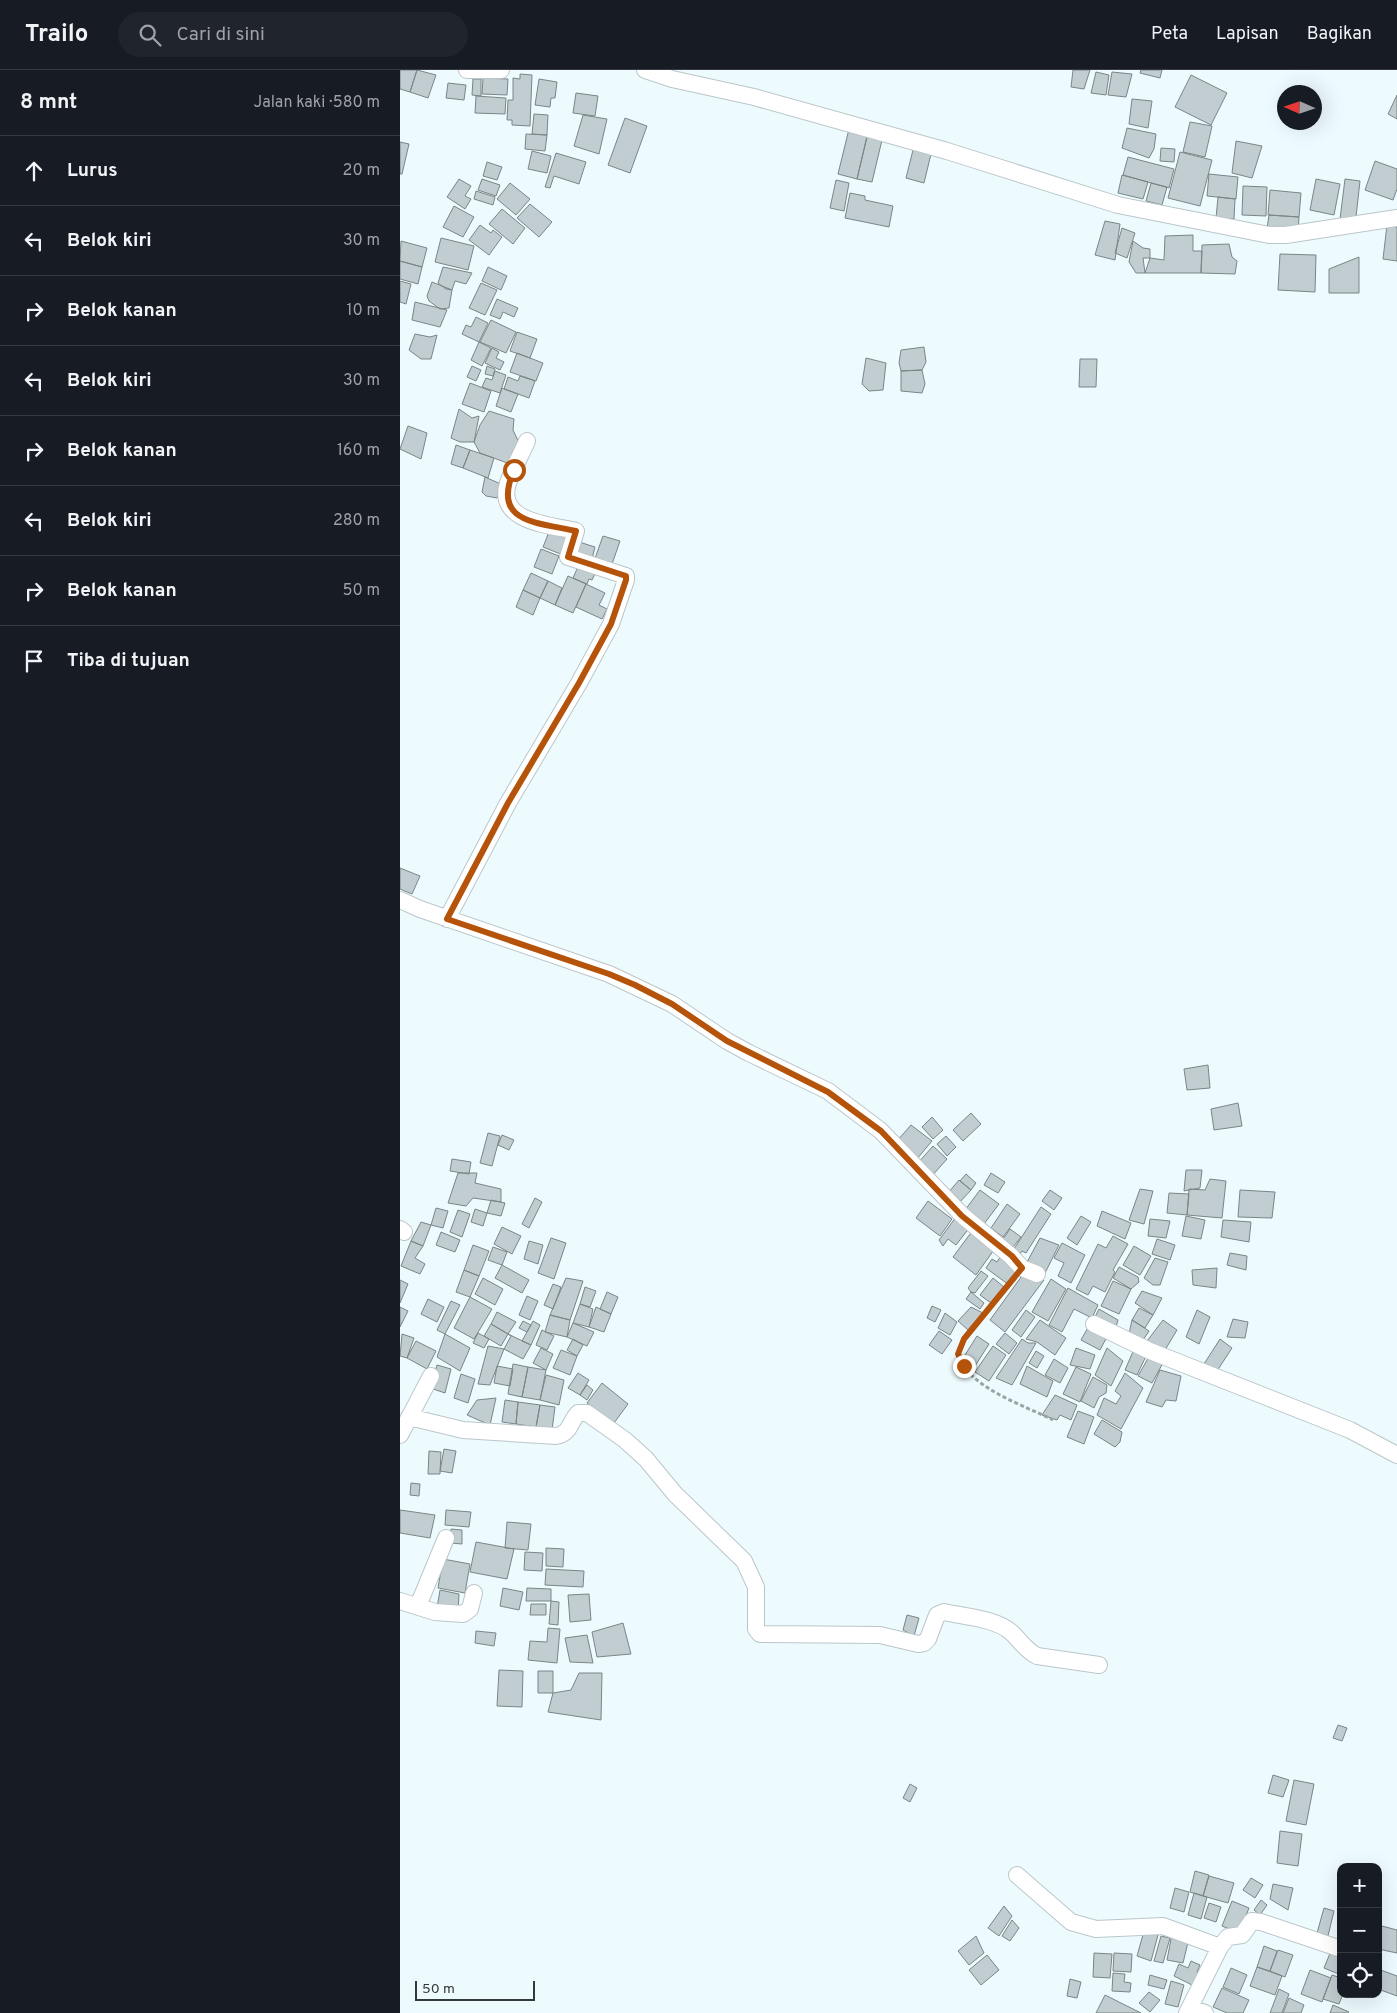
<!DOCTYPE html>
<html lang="id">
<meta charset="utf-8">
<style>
:root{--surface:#171b24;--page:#20242c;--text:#f1f3f6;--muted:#9ea1a6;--line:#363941}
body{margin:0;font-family:Overpass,sans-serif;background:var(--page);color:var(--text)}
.controls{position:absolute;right:15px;bottom:15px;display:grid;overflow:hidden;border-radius:10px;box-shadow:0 5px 20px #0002}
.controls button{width:45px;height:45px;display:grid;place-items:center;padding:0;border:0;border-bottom:1px solid var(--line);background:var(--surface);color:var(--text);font:25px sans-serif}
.compass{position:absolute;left:877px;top:15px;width:45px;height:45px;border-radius:50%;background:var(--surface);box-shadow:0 5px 20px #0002;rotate:273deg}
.scale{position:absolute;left:15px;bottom:12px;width:120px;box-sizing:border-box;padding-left:5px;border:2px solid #333839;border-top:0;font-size:14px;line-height:18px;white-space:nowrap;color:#333839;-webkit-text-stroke:4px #eefbfe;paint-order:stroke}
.stop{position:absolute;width:15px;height:15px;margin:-11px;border:4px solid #b45309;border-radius:50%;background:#fff}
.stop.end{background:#b45309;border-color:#fff;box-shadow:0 1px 5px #0008}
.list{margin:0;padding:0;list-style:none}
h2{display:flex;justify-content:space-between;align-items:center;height:65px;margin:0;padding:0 20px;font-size:21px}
h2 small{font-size:16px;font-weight:400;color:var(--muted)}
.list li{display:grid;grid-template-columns:32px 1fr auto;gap:15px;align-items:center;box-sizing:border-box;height:70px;padding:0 20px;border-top:1px solid var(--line)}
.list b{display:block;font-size:19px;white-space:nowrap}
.list em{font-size:16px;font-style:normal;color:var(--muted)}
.icon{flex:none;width:28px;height:28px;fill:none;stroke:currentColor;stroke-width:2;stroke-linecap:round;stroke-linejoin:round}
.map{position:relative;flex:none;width:997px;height:1943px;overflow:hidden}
header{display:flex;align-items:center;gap:30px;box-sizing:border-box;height:70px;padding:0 25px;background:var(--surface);border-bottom:1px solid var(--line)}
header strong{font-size:24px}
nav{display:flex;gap:28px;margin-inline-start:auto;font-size:18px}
.search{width:350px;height:45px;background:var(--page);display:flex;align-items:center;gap:12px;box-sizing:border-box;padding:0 18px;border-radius:28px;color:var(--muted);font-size:19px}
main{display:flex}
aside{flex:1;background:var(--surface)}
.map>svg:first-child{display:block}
</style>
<header>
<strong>Trailo</strong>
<div class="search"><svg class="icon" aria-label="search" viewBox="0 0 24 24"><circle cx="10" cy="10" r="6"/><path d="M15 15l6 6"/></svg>Cari di sini</div>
<nav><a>Peta</a><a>Lapisan</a><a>Bagikan</a></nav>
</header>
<main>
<aside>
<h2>8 mnt<small>Jalan kaki · 580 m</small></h2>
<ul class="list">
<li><svg class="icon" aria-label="ahead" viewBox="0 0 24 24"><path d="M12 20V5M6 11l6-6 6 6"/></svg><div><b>Lurus</b></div><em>20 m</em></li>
<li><svg class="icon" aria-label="left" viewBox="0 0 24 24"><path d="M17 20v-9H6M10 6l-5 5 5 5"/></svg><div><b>Belok kiri</b></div><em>30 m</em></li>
<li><svg class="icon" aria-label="right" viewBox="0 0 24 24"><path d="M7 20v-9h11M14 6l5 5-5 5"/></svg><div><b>Belok kanan</b></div><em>10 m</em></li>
<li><svg class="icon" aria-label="left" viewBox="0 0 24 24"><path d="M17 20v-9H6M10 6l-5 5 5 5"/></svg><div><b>Belok kiri</b></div><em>30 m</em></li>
<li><svg class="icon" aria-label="right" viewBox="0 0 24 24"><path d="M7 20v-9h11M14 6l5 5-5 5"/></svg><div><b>Belok kanan</b></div><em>160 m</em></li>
<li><svg class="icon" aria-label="left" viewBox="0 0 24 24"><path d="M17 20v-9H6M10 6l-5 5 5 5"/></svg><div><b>Belok kiri</b></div><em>280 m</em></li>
<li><svg class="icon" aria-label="right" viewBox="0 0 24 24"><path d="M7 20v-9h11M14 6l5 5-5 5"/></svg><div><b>Belok kanan</b></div><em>50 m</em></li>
<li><svg class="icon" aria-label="arrive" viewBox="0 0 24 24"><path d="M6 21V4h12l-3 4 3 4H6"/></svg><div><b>Tiba di tujuan</b></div></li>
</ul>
</aside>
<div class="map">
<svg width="997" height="1943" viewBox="0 0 997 1943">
<rect width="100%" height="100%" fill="#eefbfe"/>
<path fill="#c1cdd0" stroke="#7a8588" d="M 0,0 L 17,0 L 10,22 L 0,19 Z
M 17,0 L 36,5 L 28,28 L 10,22 Z
M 673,0 L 690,0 L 684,19 L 671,17 Z
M 741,0 L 762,0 L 760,8 L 740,3 Z
M 696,2 L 709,5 L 706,25 L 691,23 Z
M 712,2 L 732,4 L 726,27 L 708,25 Z
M 120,4 L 132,5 L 130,56 L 112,55 L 112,50 L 107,50 L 108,30 L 113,30 L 113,8 L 120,9 Z
M 791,5 L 827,23 L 811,55 L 775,37 Z
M 83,8 L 108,9 L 107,25 L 82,24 Z
M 73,9 L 81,9 L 81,26 L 72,25 Z
M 139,9 L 157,12 L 155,28 L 151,28 L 150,37 L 135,35 Z
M 48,13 L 66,15 L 64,30 L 46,28 Z
M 176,23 L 198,26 L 195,46 L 173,43 Z
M 997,25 L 997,49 L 988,44 Z
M 76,26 L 106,28 L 105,44 L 75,43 Z
M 732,29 L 752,31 L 748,58 L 729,54 Z
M 134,44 L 148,45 L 147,65 L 132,64 Z
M 183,45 L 207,49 L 199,84 L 174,76 Z
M 225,48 L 247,56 L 230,103 L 208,95 Z
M 790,52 L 812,56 L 805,87 L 783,82 Z
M 727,58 L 756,64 L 754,79 L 749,88 L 722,78 Z
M 449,59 L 468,63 L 457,109 L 438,104 Z
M 126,64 L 147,65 L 145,81 L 125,79 Z
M 467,66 L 482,70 L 472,112 L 457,109 Z
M 836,71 L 862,76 L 852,108 L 832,103 Z
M 0,72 L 9,74 L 2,104 L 0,104 Z
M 761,78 L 775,79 L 774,92 L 760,91 Z
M 513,80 L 531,84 L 524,113 L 506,108 Z
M 132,81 L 151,86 L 147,103 L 128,99 Z
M 780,82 L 812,90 L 800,136 L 768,128 Z
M 156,83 L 186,92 L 179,114 L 154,106 L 150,118 L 145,117 Z
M 728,87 L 774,99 L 769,118 L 723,105 Z
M 975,91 L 997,99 L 997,119 L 993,130 L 965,120 Z
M 87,92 L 102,97 L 97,110 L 83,106 Z
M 809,104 L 838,107 L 836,129 L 807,126 Z
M 722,105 L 748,112 L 743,129 L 718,123 Z
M 59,109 L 71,116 L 65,126 L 71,129 L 65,139 L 47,127 Z
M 82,109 L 100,115 L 96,126 L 78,120 Z
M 916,109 L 940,114 L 934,145 L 910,140 Z
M 945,109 L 960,111 L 956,147 L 940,149 Z
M 436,110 L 449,113 L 444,141 L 430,138 Z
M 110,113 L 130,129 L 116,145 L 97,129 Z
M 751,113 L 767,117 L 762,135 L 746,131 Z
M 843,116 L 867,117 L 866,146 L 842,145 Z
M 870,120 L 901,123 L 899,147 L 868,145 Z
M 76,121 L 95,127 L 93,135 L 74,129 Z
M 450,123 L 465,126 L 465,130 L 493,136 L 489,157 L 445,148 Z
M 818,127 L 835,129 L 834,149 L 816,148 Z
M 130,134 L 152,152 L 139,167 L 117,148 Z
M 54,136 L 74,147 L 63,167 L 43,157 Z
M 102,139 L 125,158 L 113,174 L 89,154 Z
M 869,145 L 899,147 L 898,162 L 867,159 Z
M 705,151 L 720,154 L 715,190 L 695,185 Z
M 80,155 L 91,163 L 93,160 L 102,167 L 89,185 L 69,170 Z
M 987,155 L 997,157 L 997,191 L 983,189 Z
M 722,158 L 735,163 L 727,188 L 715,183 Z
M 793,165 L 793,181 L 802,181 L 801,203 L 745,203 L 750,188 L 764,190 L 765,166 Z
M 41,168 L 74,176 L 68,200 L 35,192 Z
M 1,171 L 27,178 L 22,197 L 0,191 Z
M 733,171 L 743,178 L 750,179 L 750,188 L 743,188 L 745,203 L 736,203 L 729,192 Z
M 829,174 L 832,187 L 837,191 L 835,204 L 801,203 L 802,175 Z
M 880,184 L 916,185 L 915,222 L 878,220 Z
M 959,187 L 959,223 L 929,223 L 929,199 Z
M 0,191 L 22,197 L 18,214 L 0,209 Z
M 43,197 L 72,203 L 66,214 L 55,211 L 52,220 L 46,219 L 38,213 Z
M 88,197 L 107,206 L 101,220 L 82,211 Z
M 0,211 L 11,214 L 6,234 L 0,232 Z
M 32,212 L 52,220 L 49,238 L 40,239 L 29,231 L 27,226 Z
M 81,213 L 97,220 L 85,245 L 69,238 Z
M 97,229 L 118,238 L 114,247 L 103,242 L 100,249 L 90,245 Z
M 15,232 L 47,240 L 40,257 L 12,250 Z
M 76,247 L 88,253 L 79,272 L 62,264 L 66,255 L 71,257 Z
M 91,250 L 116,262 L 106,283 L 80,272 Z
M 117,262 L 137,269 L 130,288 L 110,281 Z
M 15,264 L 30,267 L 37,265 L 31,289 L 21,289 L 9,280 Z
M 79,272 L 91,278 L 82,296 L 71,290 Z
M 524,277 L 526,292 L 522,300 L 501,301 L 499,293 L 501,280 Z
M 92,278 L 99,282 L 96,288 L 104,292 L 100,300 L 85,293 Z
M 117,283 L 143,293 L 136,311 L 110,302 Z
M 466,288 L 486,293 L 483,320 L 469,321 L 462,314 Z
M 680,289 L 697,289 L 696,317 L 679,317 Z
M 72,296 L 81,300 L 76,311 L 67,307 Z
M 87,296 L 95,299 L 93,306 L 85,304 Z
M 522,300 L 525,314 L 522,323 L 501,321 L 501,301 Z
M 95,301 L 106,305 L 100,323 L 82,317 L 86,308 L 92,310 Z
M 120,306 L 135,311 L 129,328 L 104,319 L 108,307 L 118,311 Z
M 70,313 L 91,321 L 84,342 L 62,334 Z
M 102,318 L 118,324 L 111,342 L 96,336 Z
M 59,339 L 72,348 L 79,346 L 74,372 L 60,372 L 51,368 Z
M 89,341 L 114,349 L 113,360 L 121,377 L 110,394 L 80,383 L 74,372 L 80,355 Z
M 8,356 L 27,363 L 21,389 L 0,379 Z
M 56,375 L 70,380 L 63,398 L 51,394 Z
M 70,380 L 94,388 L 88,408 L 63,398 Z
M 85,407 L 103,415 L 97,428 L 86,426 L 82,422 Z
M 151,457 L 169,464 L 163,485 L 143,477 Z
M 203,466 L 220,471 L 211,497 L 194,491 Z
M 176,471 L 195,477 L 191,493 L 171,487 Z
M 141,479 L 159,486 L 152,504 L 134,497 Z
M 180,492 L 197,500 L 192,510 L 189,509 L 187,514 L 173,508 Z
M 131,503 L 148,511 L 140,528 L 123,520 Z
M 168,506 L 186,514 L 173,543 L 155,535 Z
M 148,511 L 162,518 L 155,535 L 140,528 Z
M 186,514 L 205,523 L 199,535 L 207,539 L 202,549 L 176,537 Z
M 123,520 L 140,528 L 133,545 L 116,537 Z
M 0,798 L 20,806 L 12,824 L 0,819 Z
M 808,995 L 810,1018 L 787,1020 L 784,999 Z
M 838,1033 L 842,1056 L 814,1060 L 811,1039 Z
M 571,1043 L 581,1054 L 563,1071 L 553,1060 Z
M 532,1047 L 543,1060 L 533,1069 L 522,1057 Z
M 511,1055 L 532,1071 L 516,1090 L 497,1071 Z
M 88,1063 L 100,1066 L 92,1096 L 80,1093 Z
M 102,1065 L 114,1070 L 109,1080 L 98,1075 Z
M 546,1066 L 556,1077 L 547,1086 L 537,1074 Z
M 533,1076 L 547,1089 L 531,1107 L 517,1094 Z
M 52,1089 L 71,1092 L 69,1104 L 50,1101 Z
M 786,1100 L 802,1100 L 800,1118 L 784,1121 Z
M 58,1103 L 77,1103 L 75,1113 L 101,1119 L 101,1132 L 73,1128 L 66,1136 L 48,1133 Z
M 591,1103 L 605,1112 L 598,1123 L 584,1115 Z
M 566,1104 L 576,1113 L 571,1120 L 560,1111 Z
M 810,1109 L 826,1111 L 822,1148 L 787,1145 L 789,1119 L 805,1120 Z
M 559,1110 L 571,1120 L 559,1133 L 548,1123 Z
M 740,1119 L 753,1121 L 744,1154 L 729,1150 Z
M 580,1120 L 599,1134 L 584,1154 L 565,1140 Z
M 650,1120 L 662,1128 L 654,1140 L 642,1131 Z
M 840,1120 L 875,1122 L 872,1148 L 838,1147 Z
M 769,1123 L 789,1124 L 787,1145 L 767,1143 Z
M 135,1128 L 142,1132 L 129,1158 L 122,1154 Z
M 91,1130 L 105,1133 L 101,1146 L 87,1143 Z
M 528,1131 L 552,1149 L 540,1166 L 516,1148 Z
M 607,1134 L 620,1144 L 603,1167 L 591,1158 Z
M 641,1137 L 651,1144 L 626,1183 L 622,1181 L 619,1186 L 612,1182 Z
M 36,1138 L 48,1141 L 43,1158 L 31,1155 Z
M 75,1139 L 87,1143 L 83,1156 L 71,1152 Z
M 58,1140 L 70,1144 L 62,1167 L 50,1162 Z
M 702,1141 L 731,1153 L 725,1169 L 697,1156 Z
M 681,1146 L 691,1152 L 677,1175 L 667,1168 Z
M 786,1146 L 805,1150 L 801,1169 L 782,1166 Z
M 556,1147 L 570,1157 L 556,1175 L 548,1169 L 543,1176 L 539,1170 Z
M 750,1149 L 770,1151 L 766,1168 L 748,1166 Z
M 823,1150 L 851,1152 L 849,1172 L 821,1167 Z
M 21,1152 L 31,1155 L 23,1176 L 11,1171 Z
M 102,1157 L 121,1166 L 112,1184 L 94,1174 Z
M 610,1159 L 621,1167 L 613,1177 L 603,1169 Z
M 573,1160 L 596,1177 L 576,1205 L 553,1187 Z
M 41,1162 L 60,1170 L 55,1182 L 36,1175 Z
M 713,1166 L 728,1174 L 713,1200 L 715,1202 L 705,1222 L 693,1216 L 688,1225 L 676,1219 L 698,1174 L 706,1178 Z
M 151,1168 L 166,1173 L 154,1209 L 138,1203 Z
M 640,1168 L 659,1175 L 644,1205 L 626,1194 Z
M 757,1169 L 775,1175 L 770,1190 L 752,1184 Z
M 11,1171 L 23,1176 L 15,1188 L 25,1194 L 20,1204 L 1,1196 Z
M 129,1171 L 143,1175 L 138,1194 L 124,1189 Z
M 662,1173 L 685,1185 L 671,1213 L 658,1206 L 664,1193 L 654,1188 Z
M 73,1175 L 89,1181 L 79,1206 L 64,1200 Z
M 734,1176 L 751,1186 L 740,1205 L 723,1195 Z
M 93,1177 L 107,1182 L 102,1195 L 88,1190 Z
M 830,1183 L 847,1186 L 846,1200 L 827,1195 Z
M 602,1184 L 621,1198 L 609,1215 L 586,1198 L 592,1189 L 597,1192 Z
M 755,1188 L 768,1192 L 760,1215 L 753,1215 L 744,1208 Z
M 102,1195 L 129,1210 L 122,1223 L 95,1208 Z
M 719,1197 L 738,1207 L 739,1212 L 731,1219 L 713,1208 Z
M 817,1198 L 816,1218 L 793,1215 L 792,1200 Z
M 64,1200 L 79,1206 L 70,1227 L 56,1222 Z
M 581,1201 L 588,1206 L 575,1223 L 571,1222 L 568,1218 Z
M 624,1203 L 644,1210 L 605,1262 L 590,1250 Z
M 83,1208 L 103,1219 L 95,1235 L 75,1224 Z
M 166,1208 L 183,1211 L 170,1250 L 150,1245 Z
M 593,1208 L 604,1217 L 591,1233 L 580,1225 Z
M 651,1209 L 666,1219 L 648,1251 L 632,1242 Z
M 0,1210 L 8,1214 L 0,1233 Z
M 713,1211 L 731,1219 L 719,1244 L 701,1236 Z
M 153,1214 L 161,1217 L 153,1239 L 144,1235 Z
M 185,1217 L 196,1221 L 190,1237 L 180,1234 Z
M 668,1218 L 698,1235 L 692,1248 L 674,1239 L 662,1262 L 649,1255 Z
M 742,1221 L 762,1228 L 753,1245 L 735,1233 Z
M 207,1222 L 218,1227 L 211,1244 L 200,1239 Z
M 571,1222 L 584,1233 L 580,1239 L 566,1229 Z
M 127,1226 L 138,1231 L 130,1250 L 119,1245 Z
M 70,1227 L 92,1239 L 74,1269 L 54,1258 Z
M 28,1229 L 44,1237 L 37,1252 L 21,1244 Z
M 51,1231 L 60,1235 L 45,1264 L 37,1260 Z
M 180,1234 L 193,1239 L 189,1257 L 173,1253 Z
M 532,1236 L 541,1240 L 535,1252 L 527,1248 Z
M 0,1237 L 8,1241 L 0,1257 Z
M 196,1237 L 211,1244 L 204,1262 L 189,1257 Z
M 571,1237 L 583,1243 L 568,1260 L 558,1251 Z
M 739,1238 L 753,1245 L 745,1258 L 732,1250 Z
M 699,1239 L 718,1250 L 716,1257 L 693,1251 Z
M 626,1240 L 635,1247 L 621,1267 L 612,1260 Z
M 797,1240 L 810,1247 L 799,1274 L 786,1267 Z
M 97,1242 L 116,1252 L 108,1264 L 91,1254 Z
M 545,1243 L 557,1252 L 550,1265 L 538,1258 Z
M 150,1245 L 170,1250 L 167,1267 L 145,1262 Z
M 833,1249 L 848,1252 L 845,1268 L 827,1267 Z
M 640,1250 L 666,1268 L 655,1285 L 637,1272 L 626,1269 Z
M 732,1250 L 749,1261 L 741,1273 L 729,1264 Z
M 763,1250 L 777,1260 L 762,1285 L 744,1275 Z
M 123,1251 L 131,1255 L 127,1262 L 119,1258 Z
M 133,1251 L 140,1255 L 131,1275 L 122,1271 Z
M 173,1253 L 194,1262 L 187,1276 L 167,1267 Z
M 91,1254 L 108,1264 L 101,1276 L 84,1266 Z
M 690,1254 L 708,1265 L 700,1280 L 681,1270 Z
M 142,1260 L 154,1266 L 147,1280 L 136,1275 Z
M 539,1261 L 552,1270 L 542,1284 L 529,1275 Z
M 78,1263 L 89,1269 L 84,1278 L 73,1273 Z
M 605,1263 L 617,1273 L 609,1284 L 596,1274 Z
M 2,1264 L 14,1268 L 7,1288 L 0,1286 Z
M 45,1264 L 70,1278 L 60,1301 L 37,1287 Z
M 108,1264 L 131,1275 L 123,1289 L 104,1279 L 111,1266 Z
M 577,1266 L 589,1274 L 575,1296 L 563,1288 Z
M 173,1269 L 183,1275 L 177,1286 L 167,1280 Z
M 622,1269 L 628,1273 L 636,1273 L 612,1315 L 596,1308 Z
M 820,1269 L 832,1278 L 817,1301 L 804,1294 Z
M 16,1271 L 36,1281 L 27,1299 L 7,1288 Z
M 88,1276 L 104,1279 L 90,1315 L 78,1314 Z
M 593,1276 L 606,1285 L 589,1311 L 575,1302 Z
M 735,1277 L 748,1282 L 737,1305 L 725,1300 Z
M 141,1278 L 153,1284 L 146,1300 L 133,1293 Z
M 676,1278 L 695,1285 L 690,1299 L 670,1295 Z
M 707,1278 L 723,1291 L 711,1316 L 695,1305 Z
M 161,1280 L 177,1286 L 170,1305 L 153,1298 Z
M 636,1281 L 644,1286 L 637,1298 L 629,1293 Z
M 751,1283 L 764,1291 L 752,1313 L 738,1306 Z
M 654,1289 L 668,1298 L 660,1313 L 645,1305 Z
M 113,1294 L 128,1297 L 122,1327 L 108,1324 Z
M 37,1295 L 51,1299 L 45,1323 L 30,1318 Z
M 97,1296 L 113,1299 L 110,1316 L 94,1313 Z
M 627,1296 L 653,1311 L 647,1327 L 620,1314 Z
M 128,1297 L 146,1300 L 140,1330 L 122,1327 Z
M 676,1297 L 691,1304 L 680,1332 L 663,1324 Z
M 760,1300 L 781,1306 L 776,1331 L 766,1330 L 762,1337 L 746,1332 Z
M 178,1303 L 189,1310 L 180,1325 L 168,1318 Z
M 725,1303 L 743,1318 L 721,1359 L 697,1345 L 704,1328 L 716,1334 L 721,1326 L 715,1321 Z
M 61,1304 L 75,1309 L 68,1333 L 54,1328 Z
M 146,1305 L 164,1310 L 159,1335 L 140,1330 Z
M 693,1307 L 707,1315 L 706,1323 L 699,1327 L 694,1338 L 681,1331 Z
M 202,1313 L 228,1334 L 214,1353 L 187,1333 Z
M 187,1315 L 193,1320 L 187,1330 L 180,1325 Z
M 655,1325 L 677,1335 L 671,1350 L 660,1345 L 657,1350 L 642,1345 Z
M 96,1328 L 90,1355 L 67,1345 L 77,1330 Z
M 105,1330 L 118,1332 L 116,1354 L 102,1352 Z
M 118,1332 L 140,1335 L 136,1357 L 116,1354 Z
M 140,1335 L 155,1337 L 152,1360 L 136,1357 Z
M 678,1341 L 694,1347 L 684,1374 L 667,1367 Z
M 702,1350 L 722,1362 L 720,1372 L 715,1377 L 694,1364 Z
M 44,1379 L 56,1381 L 52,1403 L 40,1401 Z
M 29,1381 L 41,1382 L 40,1404 L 28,1404 Z
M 11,1413 L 20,1414 L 19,1426 L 10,1425 Z
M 0,1440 L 35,1445 L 30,1468 L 0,1463 Z
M 46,1440 L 71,1442 L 69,1457 L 45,1455 Z
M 107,1452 L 131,1454 L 128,1480 L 105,1478 Z
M 51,1459 L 62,1460 L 62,1474 L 50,1473 Z
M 76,1472 L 114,1479 L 107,1509 L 70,1502 Z
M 146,1478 L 164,1479 L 163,1497 L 146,1496 Z
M 125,1482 L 143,1483 L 142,1501 L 124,1500 Z
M 43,1489 L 70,1494 L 65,1523 L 38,1518 Z
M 146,1499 L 184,1501 L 183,1517 L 145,1515 Z
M 103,1518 L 123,1522 L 119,1540 L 100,1536 Z
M 127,1518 L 151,1519 L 151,1531 L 126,1531 Z
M 40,1520 L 59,1524 L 58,1542 L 37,1538 Z
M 189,1524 L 191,1550 L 170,1552 L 168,1525 Z
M 151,1531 L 159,1532 L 158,1555 L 149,1554 Z
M 131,1534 L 146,1534 L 146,1545 L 130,1545 Z
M 507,1545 L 519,1548 L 514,1566 L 503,1560 Z
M 223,1553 L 231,1584 L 197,1587 L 192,1562 Z
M 148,1558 L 160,1559 L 157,1593 L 128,1590 L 130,1571 L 147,1572 Z
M 76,1561 L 96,1563 L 94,1576 L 75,1573 Z
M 187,1565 L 193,1593 L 170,1592 L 165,1568 Z
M 99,1600 L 123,1601 L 122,1637 L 97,1636 Z
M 138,1601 L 153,1601 L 153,1623 L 138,1623 Z
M 179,1603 L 202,1603 L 201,1650 L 148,1642 L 153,1623 L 171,1620 Z
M 938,1655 L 947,1658 L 942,1671 L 933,1668 Z
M 873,1705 L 889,1710 L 883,1727 L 868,1723 Z
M 894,1710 L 914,1714 L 906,1755 L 886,1751 Z
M 510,1714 L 517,1718 L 510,1732 L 503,1728 Z
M 880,1761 L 902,1764 L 898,1796 L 877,1793 Z
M 795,1801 L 809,1805 L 803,1826 L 790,1822 Z
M 809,1806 L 834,1813 L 828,1833 L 803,1826 Z
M 851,1808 L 863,1815 L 855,1828 L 843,1820 Z
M 873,1814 L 893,1818 L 888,1840 L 870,1829 Z
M 775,1818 L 789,1822 L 784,1842 L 770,1838 Z
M 794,1823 L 807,1827 L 801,1849 L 788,1845 Z
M 861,1830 L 867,1835 L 860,1845 L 854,1840 Z
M 832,1831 L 849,1838 L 839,1863 L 822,1856 Z
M 809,1833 L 821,1837 L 816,1852 L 804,1848 Z
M 604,1836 L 612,1846 L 599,1866 L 588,1858 Z
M 924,1838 L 934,1841 L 928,1866 L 917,1863 Z
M 612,1850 L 619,1858 L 610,1871 L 602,1866 Z
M 978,1855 L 997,1860 L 997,1883 L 978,1879 Z
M 744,1861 L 758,1865 L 751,1891 L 737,1886 Z
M 772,1864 L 789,1868 L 783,1893 L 767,1890 Z
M 576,1866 L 584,1883 L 569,1895 L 558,1881 Z
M 761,1866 L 770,1868 L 763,1893 L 754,1891 Z
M 864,1876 L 877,1881 L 870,1901 L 857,1897 Z
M 878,1880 L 893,1885 L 885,1907 L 870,1901 Z
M 931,1881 L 941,1885 L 941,1905 L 924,1898 Z
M 694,1883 L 712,1884 L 710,1908 L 693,1907 Z
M 714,1883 L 732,1884 L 731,1902 L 713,1901 Z
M 587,1885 L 599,1900 L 581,1915 L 569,1900 Z
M 791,1891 L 800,1895 L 797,1902 L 802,1904 L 796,1917 L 774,1906 L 779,1894 L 788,1898 Z
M 857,1897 L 882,1906 L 875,1925 L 850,1916 Z
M 831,1898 L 847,1905 L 839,1924 L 823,1917 Z
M 978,1899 L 997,1906 L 997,1926 L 978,1919 Z
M 910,1900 L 931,1908 L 922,1932 L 901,1924 Z
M 713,1903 L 725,1904 L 724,1912 L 731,1913 L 730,1922 L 712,1921 Z
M 750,1905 L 767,1910 L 764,1919 L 748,1915 Z
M 932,1905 L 941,1908 L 941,1924 L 943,1924 L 939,1934 L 923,1929 Z
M 670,1909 L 681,1912 L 677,1928 L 667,1926 Z
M 771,1911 L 784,1915 L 778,1937 L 765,1934 Z
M 822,1918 L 849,1930 L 843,1943 L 827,1943 L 813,1937 Z
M 879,1919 L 889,1924 L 882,1943 L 870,1943 Z
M 749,1922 L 760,1930 L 750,1942 L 739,1933 Z
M 705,1925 L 741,1943 L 696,1943 Z
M 889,1928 L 904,1935 L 901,1943 L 883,1943 Z
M 933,1935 L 949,1942 L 948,1943 L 930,1943 Z"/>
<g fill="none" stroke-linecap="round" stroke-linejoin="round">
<g stroke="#bbc6ca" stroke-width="18">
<path id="street" d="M 67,0 L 101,0
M 245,0 L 272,9 L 354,27 L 547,81 L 718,135 L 869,165 L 886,165 L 997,148
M 0,830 L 20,839 L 209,904 L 272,934 L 327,971 L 349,983 L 428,1021 L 481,1061 L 563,1146 L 611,1186 L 622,1198 L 637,1204
M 47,849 L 108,733 L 179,613 L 211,554 L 226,510 L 226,506 L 168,487 L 176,461 C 150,455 96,452 108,413 C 113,399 121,385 127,371
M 0,1159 L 4,1162
M 694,1254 L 750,1281 L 950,1360 L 997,1385
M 9,1347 L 63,1360 L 156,1366 C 171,1363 169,1353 178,1343 L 187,1343 L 225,1370 L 246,1389 L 275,1424 L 344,1491 L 356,1517 L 356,1559 L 360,1564 L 480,1565 L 518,1574 L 524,1573 L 528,1569 L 537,1545 L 544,1542 C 565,1547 594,1548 611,1562 C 620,1570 625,1580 637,1586 L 699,1595
M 0,1365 L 31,1306
M 0,1531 L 35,1542 L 63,1544 L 70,1539 L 74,1523
M 18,1536 L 46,1468
M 617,1805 L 671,1852 L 696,1859 L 763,1856 L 820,1877
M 790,1938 L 805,1943
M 787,1943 L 820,1877 L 828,1867 L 842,1865 L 852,1851 L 861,1852 L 941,1879"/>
</g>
<path stroke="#9aa3a5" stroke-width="3" stroke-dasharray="4 2.5" stroke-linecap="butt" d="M 613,1210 L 564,1269 L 558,1284 C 568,1318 624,1335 653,1350"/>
<use href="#street" stroke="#fff" stroke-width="16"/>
</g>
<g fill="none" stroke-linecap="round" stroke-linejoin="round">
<path stroke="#b45309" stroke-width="6" d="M 114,400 C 91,453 136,452 176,461 L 168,487 L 226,506 L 226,510 L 211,554 L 179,613 L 108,733 L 47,849 L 209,904 L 235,915 L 272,934 L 327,971 L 428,1022 L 481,1061 L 562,1146 L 612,1186 L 622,1198 L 564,1269 L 558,1284 L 564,1296"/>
</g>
</svg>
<div class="controls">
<button>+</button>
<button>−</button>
<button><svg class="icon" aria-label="locate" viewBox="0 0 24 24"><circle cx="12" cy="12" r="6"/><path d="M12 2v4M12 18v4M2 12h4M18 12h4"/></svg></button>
</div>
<svg class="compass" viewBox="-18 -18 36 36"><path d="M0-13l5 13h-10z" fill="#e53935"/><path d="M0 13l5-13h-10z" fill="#9ea1a6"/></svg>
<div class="scale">50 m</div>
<div class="stop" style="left:114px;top:400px"></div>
<div class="stop end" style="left:564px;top:1296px"></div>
</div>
</main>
